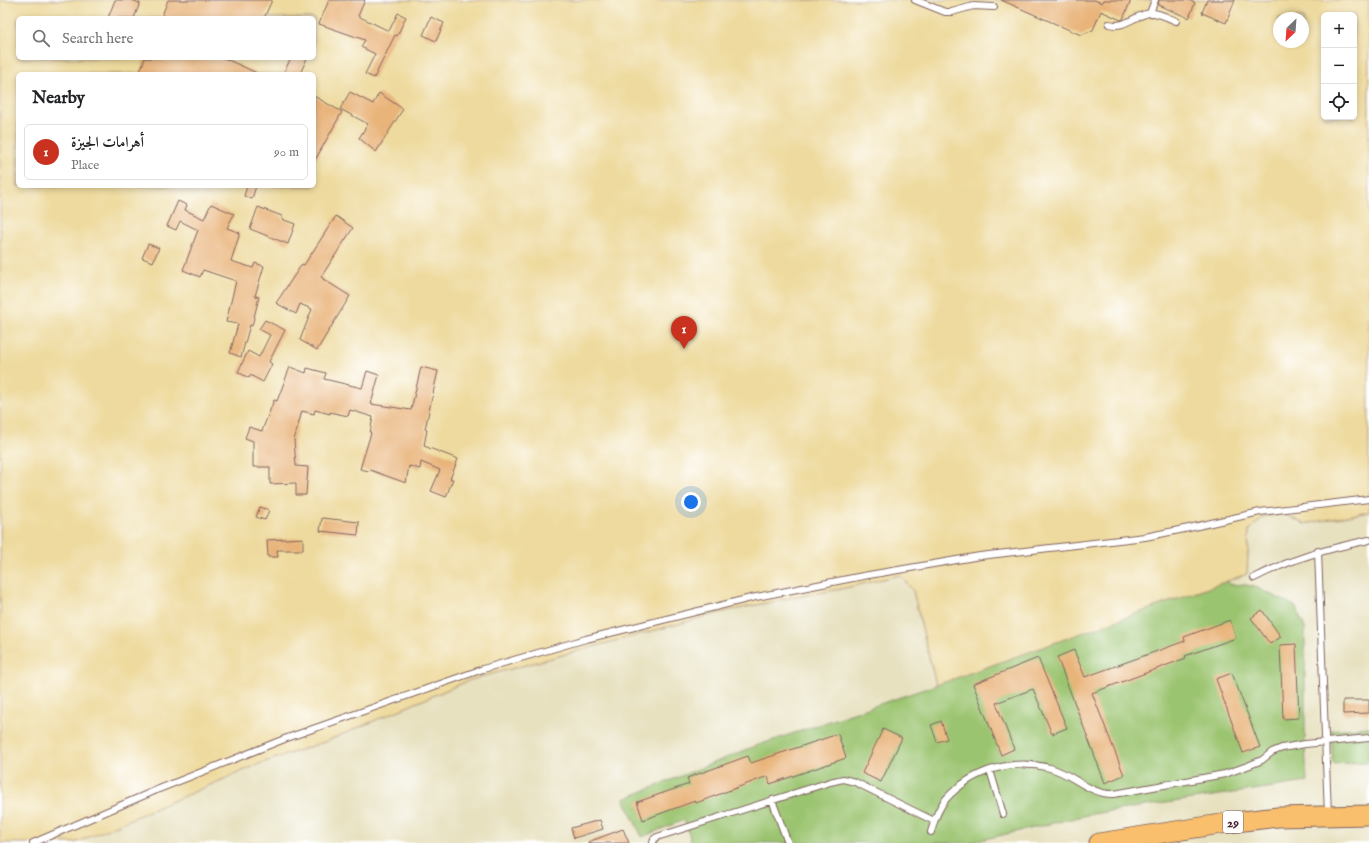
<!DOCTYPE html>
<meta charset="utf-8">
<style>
:root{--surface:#fff;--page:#f6f6f6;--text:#202124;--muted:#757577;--line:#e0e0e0;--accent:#c8321e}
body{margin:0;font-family:"IM FELL English",Amiri,serif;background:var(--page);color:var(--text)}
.controls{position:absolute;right:12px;top:12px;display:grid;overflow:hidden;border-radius:6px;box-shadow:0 2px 6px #0003}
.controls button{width:36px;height:36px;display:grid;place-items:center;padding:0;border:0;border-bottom:1px solid var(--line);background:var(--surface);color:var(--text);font:20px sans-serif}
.compass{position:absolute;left:1273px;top:12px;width:36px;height:36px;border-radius:50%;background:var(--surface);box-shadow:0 2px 6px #0003;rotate:205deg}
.you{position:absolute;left:691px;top:502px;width:14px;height:14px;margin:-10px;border:3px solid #fff;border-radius:50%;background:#1a73e8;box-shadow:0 0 0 6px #1a73e833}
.badge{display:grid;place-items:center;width:26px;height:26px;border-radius:50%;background:var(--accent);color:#fff;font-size:13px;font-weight:700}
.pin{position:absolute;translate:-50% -33px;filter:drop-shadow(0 1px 2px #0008)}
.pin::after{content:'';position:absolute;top:21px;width:14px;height:12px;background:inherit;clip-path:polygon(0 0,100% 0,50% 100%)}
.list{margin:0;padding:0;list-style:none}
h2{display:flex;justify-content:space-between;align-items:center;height:52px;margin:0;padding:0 16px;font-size:17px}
h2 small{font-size:13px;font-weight:400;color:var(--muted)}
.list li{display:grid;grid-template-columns:26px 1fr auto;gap:12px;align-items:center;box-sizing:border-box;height:56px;margin:0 8px 8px;padding:0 8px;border:1px solid var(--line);border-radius:6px}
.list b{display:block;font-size:15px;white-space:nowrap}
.list p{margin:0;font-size:13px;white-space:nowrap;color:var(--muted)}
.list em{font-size:13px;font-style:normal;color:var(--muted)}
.icon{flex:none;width:22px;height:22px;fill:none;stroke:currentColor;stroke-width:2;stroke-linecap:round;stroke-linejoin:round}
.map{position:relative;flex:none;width:1369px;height:843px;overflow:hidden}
.search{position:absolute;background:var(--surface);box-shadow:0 2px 6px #0003;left:16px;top:16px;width:300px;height:44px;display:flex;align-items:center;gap:10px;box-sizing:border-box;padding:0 14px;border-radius:6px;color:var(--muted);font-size:15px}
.panel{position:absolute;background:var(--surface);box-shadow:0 2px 6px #0003;left:16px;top:72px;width:300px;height:116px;border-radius:6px}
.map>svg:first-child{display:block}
</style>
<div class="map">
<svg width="1369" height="843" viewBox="0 0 1369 843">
<rect width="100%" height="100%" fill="#fff"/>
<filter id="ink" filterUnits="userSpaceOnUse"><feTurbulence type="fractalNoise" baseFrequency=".025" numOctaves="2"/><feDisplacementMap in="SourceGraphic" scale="8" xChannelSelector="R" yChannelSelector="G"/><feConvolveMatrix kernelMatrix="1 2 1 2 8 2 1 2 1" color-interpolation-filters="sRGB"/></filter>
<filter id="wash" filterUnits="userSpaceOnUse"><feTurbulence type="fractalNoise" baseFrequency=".012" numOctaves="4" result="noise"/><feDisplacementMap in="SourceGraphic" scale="16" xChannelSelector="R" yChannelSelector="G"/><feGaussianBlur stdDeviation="0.9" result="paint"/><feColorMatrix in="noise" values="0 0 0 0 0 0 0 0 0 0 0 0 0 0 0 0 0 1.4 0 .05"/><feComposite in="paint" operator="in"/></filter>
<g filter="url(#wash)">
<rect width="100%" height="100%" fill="#e7e1bf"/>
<path fill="#9bc470" stroke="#72724e" d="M 1228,581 L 1229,584 L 1246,585 L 1255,587 L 1295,606 L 1305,628 L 1305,744 L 1307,782 L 1092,814 L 968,843 L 692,843 L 684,820 L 642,837 L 624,799 L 753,747 L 936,685 Z
M 1369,727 L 1369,762 L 1333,764 L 1331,730 Z"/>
<path fill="#eeda9e" stroke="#9c7c64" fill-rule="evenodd" d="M 0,0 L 1369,0 L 1369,512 L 1304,524 L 1284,514 L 1264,516 L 1249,531 L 1247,574 L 936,685 L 913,591 L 900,575 L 841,589 L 791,598 L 723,612 L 470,680 L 327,741 L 259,764 L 75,843 L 0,843 ZM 1324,15 L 1354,15 L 1354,117 L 1324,117 ZM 18,18 L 314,18 L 314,58 L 18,58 ZM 1279,18 L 1303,18 L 1303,42 L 1279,42 ZM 18,74 L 314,74 L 314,186 L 18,186 Z"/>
<g id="blocks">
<path fill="#e9b47a" d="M 115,0 L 131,0 L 140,3 L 134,18 L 108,18 Z
M 168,0 L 272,0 L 264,18 L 161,18 Z
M 329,0 L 365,0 L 358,16 L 389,31 L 398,13 L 406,17 L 397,36 L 395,35 L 374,78 L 365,74 L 375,54 L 361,47 L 365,40 L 319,24 Z
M 1001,0 L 1094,0 L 1102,3 L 1104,0 L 1131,0 L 1123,19 L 1121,20 L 1101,11 L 1093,30 L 1081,35 Z
M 1159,0 L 1189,0 L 1195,3 L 1189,18 L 1158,5 Z
M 1207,0 L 1235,0 L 1226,23 L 1202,13 Z
M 431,17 L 444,23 L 436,41 L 423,35 Z
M 145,58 L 224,58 L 259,74 L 139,74 Z
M 291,58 L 307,58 L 300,74 L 283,74 Z
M 350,92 L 373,104 L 379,93 L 403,109 L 376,152 L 359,138 L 368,124 L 340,109 Z
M 314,96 L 342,112 L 314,162 Z
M 247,186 L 256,186 L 252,199 L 244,196 Z
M 178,201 L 187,205 L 185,210 L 204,219 L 211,204 L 234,214 L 227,228 L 240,233 L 231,261 L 253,268 L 255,263 L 264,266 L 255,296 L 259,297 L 252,326 L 250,325 L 241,357 L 230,353 L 238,324 L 226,322 L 236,281 L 203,270 L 200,277 L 183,270 L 198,230 L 180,221 L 176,230 L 167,226 Z
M 258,207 L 282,216 L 282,219 L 295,224 L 288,244 L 250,229 Z
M 336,216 L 353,228 L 321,277 L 324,279 L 323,279 L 350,296 L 317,350 L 300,340 L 312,309 L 300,304 L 296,314 L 276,303 L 302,264 L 304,265 Z
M 148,244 L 159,248 L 153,262 L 142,258 Z
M 265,320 L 285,330 L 269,362 L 272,364 L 263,382 L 250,375 L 249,378 L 238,372 L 248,351 L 259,357 L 270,335 L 259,329 Z
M 290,367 L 306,373 L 307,368 L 326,373 L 324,379 L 362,388 L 367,371 L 379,375 L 371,404 L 411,410 L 421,367 L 438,371 L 425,429 L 427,430 L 424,446 L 458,459 L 450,479 L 453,479 L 446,497 L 431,491 L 440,470 L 421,462 L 420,469 L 409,466 L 406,483 L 370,470 L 369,471 L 360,469 L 371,433 L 370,433 L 373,417 L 350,410 L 348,416 L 330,412 L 330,414 L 315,410 L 314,414 L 302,411 L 294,440 L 296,466 L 308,467 L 306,495 L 296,495 L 296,483 L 270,484 L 270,467 L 253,467 L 253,441 L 245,438 L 249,427 L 262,431 L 274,400 L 277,401 Z
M 260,507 L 269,510 L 265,520 L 256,517 Z
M 322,518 L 359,522 L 358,535 L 320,531 Z
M 303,538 L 303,550 L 277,550 L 278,557 L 268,557 L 267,540 Z
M 1262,610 L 1281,637 L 1270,644 L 1251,618 Z
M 1230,620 L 1236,638 L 1185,656 L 1186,658 L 1092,693 L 1124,775 L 1105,783 L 1057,657 L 1074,650 L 1085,677 L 1185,641 L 1184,637 Z
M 1296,644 L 1299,718 L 1283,719 L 1280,645 Z
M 1038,658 L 1067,728 L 1052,734 L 1033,689 L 996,703 L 1014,749 L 1001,755 L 973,684 Z
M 1232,673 L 1260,747 L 1243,753 L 1216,679 Z
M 1343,700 L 1369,700 L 1369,713 L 1343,714 Z
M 941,721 L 947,739 L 937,742 L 931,725 Z
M 883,729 L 902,738 L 881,782 L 862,773 Z
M 838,734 L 846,758 L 770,784 L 768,776 L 696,803 L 695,801 L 643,820 L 637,802 L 689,784 L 687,778 L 748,756 L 751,763 Z
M 600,820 L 603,829 L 574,838 L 571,828 Z
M 623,829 L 629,843 L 588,843 L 588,842 Z"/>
</g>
</g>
<g filter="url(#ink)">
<use href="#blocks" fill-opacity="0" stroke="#81635f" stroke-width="1"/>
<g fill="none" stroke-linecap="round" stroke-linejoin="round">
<g stroke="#81635f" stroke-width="8">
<path id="service" d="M 915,0 L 945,12 L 952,12 L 973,6 L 994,7
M 1150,13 L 1155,0
M 1109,24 C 1126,29 1136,13 1152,13 C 1160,13 1168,18 1176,21
M 1318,551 L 1328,815
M 1254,578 C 1293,558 1327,549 1369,540
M 990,770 L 1003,814
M 772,800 L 788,843
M 931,832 C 934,821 938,808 946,799 C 972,770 1013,758 1050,768 C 1073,774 1090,795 1114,794 L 1225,774 L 1250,765 L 1262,760 L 1272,752 L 1282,748 L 1305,744 L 1369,738
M 33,843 L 159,789 L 287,738 L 483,669 L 586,639 L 751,598 L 863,576 L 980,556 L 1145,537 L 1189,528 L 1260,512 L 1369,499
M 653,843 L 654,839 L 657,837 L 830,782 L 843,779 L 855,782 L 934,821"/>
</g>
<g stroke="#81635f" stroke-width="21">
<path id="trunk" d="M 1099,843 L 1227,823 L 1278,817 L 1369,815"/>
</g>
<use href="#service" stroke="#fff" stroke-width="6"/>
<use href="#trunk" stroke="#f9bf6d" stroke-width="19"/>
</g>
</g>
<g text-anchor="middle" stroke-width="4" stroke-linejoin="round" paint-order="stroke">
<rect fill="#fff" stroke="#80626b" stroke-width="1" x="1223" y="811" width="20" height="22" rx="3"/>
<g font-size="13" font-weight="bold" fill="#4a1f2b">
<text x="1233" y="827">29</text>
</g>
</g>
</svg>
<div class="controls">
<button>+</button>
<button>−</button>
<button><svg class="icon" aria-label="locate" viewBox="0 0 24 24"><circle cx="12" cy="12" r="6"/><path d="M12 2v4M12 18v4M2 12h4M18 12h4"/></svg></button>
</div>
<svg class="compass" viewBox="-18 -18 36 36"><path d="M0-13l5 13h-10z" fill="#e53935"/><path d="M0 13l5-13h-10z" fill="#757577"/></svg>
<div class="you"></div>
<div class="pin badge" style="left:684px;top:349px">1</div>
<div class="search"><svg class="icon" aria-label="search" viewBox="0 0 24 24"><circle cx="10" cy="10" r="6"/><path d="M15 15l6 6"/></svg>Search here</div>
<section class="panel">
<h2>Nearby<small></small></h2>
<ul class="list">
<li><span class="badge">1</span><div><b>أهرامات الجيزة</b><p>Place</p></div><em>90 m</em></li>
</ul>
</section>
</div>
